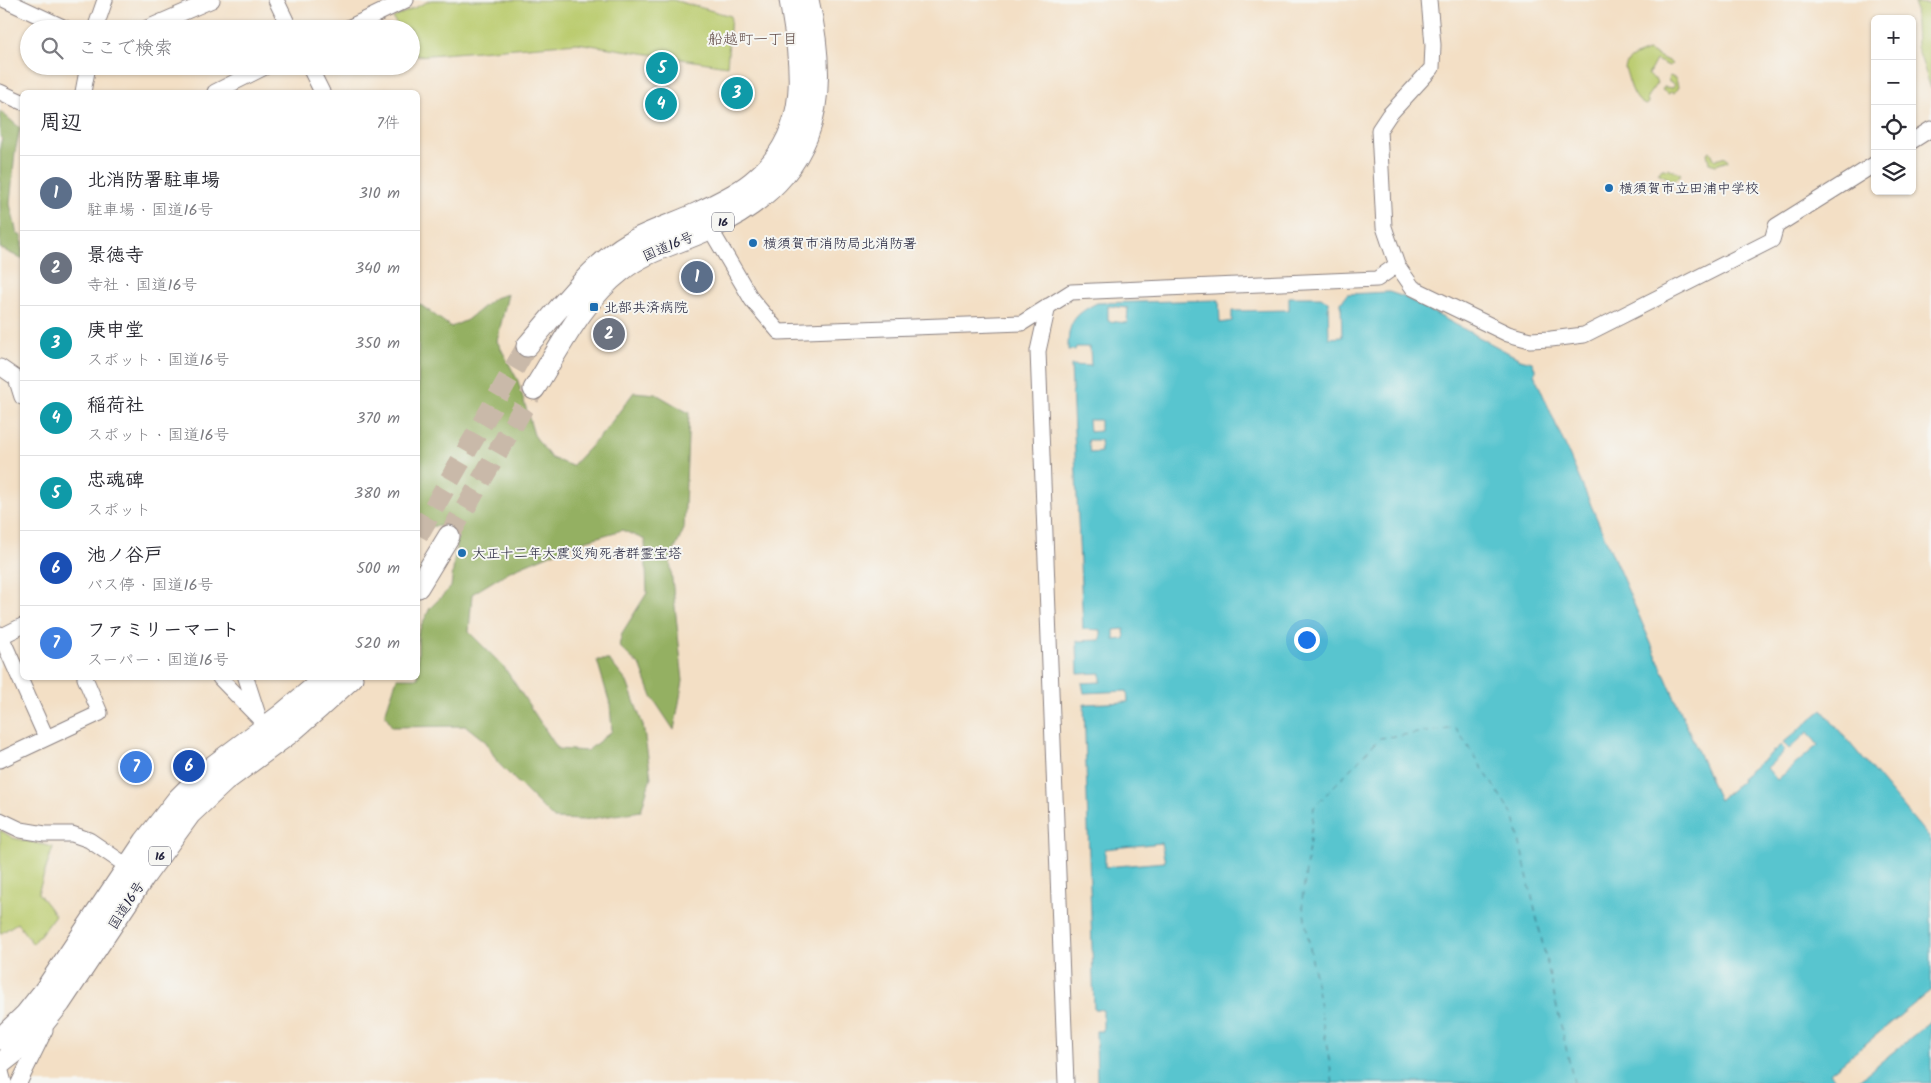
<!DOCTYPE html>
<html lang="ja">
<meta charset="utf-8">
<style>
:root{--surface:#fff;--page:#f7f7f7;--text:#2b2b33;--muted:#7c7c81;--line:#e1e1e2;--accent:#1f6fb2}
body{margin:0;font-family:Kalam,"Klee One",sans-serif;background:var(--page);color:var(--text)}
.controls{position:absolute;right:15px;top:15px;display:grid;overflow:hidden;border-radius:8px;box-shadow:0 1px 4px #0004}
.controls button{width:45px;height:45px;display:grid;place-items:center;padding:0;border:0;border-bottom:1px solid var(--line);background:var(--surface);color:var(--text);font:25px sans-serif}
.you{position:absolute;left:1306px;top:639px;width:18px;height:18px;margin:-12px;border:4px solid #fff;border-radius:50%;background:#1a73e8;box-shadow:0 0 0 8px #1a73e833}
.badge{display:grid;place-items:center;width:32px;height:32px;border-radius:50%;background:var(--accent);color:#fff;font-size:16px;font-weight:700}
.pin{position:absolute;translate:-50% -50%;border:2px solid #fff;box-shadow:0 1px 5px #0006}
.list{margin:0;padding:0;list-style:none}
h2{display:flex;justify-content:space-between;align-items:center;height:65px;margin:0;padding:0 20px;font-size:21px}
h2 small{font-size:16px;font-weight:400;color:var(--muted)}
.list li{display:grid;grid-template-columns:32px 1fr auto;gap:15px;align-items:center;box-sizing:border-box;height:75px;padding:0 20px;border-top:1px solid var(--line)}
.list b{display:block;font-size:19px;white-space:nowrap}
.list p{margin:0;font-size:16px;white-space:nowrap;color:var(--muted)}
.list em{font-size:16px;font-style:normal;color:var(--muted)}
.icon{flex:none;width:28px;height:28px;fill:none;stroke:currentColor;stroke-width:2;stroke-linecap:round;stroke-linejoin:round}
.map{position:relative;flex:none;width:1931px;height:1083px;overflow:hidden}
.search{position:absolute;background:var(--surface);box-shadow:0 1px 4px #0004;left:20px;top:20px;width:400px;height:55px;display:flex;align-items:center;gap:12px;box-sizing:border-box;padding:0 18px;border-radius:28px;color:var(--muted);font-size:19px}
.panel{position:absolute;background:var(--surface);box-shadow:0 1px 4px #0004;left:20px;top:90px;width:400px;height:590px;border-radius:8px}
.map>svg:first-child{display:block}
</style>
<div class="map">
<svg width="1931" height="1083" viewBox="0 0 1931 1083">
<rect width="100%" height="100%" fill="#f6f6f2"/>
<filter id="ink" filterUnits="userSpaceOnUse"><feTurbulence type="fractalNoise" baseFrequency=".02" numOctaves="2"/><feDisplacementMap in="SourceGraphic" scale="10" xChannelSelector="R" yChannelSelector="G"/><feConvolveMatrix kernelMatrix="1 2 1 2 8 2 1 2 1" color-interpolation-filters="sRGB"/></filter>
<filter id="wash" filterUnits="userSpaceOnUse"><feTurbulence type="fractalNoise" baseFrequency=".0096" numOctaves="4" result="noise"/><feDisplacementMap in="SourceGraphic" scale="20" xChannelSelector="R" yChannelSelector="G"/><feGaussianBlur stdDeviation="1.12" result="paint"/><feColorMatrix in="noise" values="0 0 0 0 0 0 0 0 0 0 0 0 0 0 0 0 0 1.4 0 .05"/><feComposite in="paint" operator="in"/></filter>
<g filter="url(#wash)">
<rect width="100%" height="100%" fill="#f3dfc5"/>
<path fill="#bbcc6f" stroke="#6e7755" d="M 431,0 L 673,0 L 731,16 L 727,66 L 577,43 L 417,56 L 411,48 L 411,29 L 399,29 L 393,18 Z
M 1915,3 L 1931,4 L 1931,89 L 1917,47 Z
M 1648,51 L 1670,62 L 1672,64 L 1669,66 L 1656,60 L 1648,75 L 1656,80 L 1657,83 L 1647,97 L 1648,102 L 1647,105 C 1633,103 1629,79 1625,68 C 1628,57 1638,55 1648,51 Z
M 1670,76 L 1676,79 L 1678,87 L 1674,93 L 1671,92 L 1669,94 L 1662,90 L 1664,87 L 1673,88 L 1674,85 L 1669,82 L 1668,78 Z
M 1710,151 L 1715,160 L 1726,157 L 1728,161 L 1716,165 L 1709,163 L 1707,153 Z
M 1662,168 L 1666,170 L 1668,168 L 1681,174 L 1677,179 L 1671,180 L 1658,173 Z
M 0,830 L 13,838 L 53,847 L 38,893 L 55,915 L 33,944 L 17,923 L 0,934 Z"/>
<path fill="#94b062" stroke="#5b694e" d="M 0,111 L 20,128 L 15,152 L 10,204 L 17,234 L 22,236 L 22,259 L 0,248 L 0,146 L 2,138 L 0,136 Z
M 508,294 L 497,341 L 518,381 L 534,435 L 551,458 L 572,466 L 604,432 L 634,392 L 656,394 L 689,413 L 684,529 L 670,560 L 683,681 L 674,730 L 652,697 L 641,667 L 619,646 L 622,633 L 647,593 L 645,540 L 622,530 L 574,544 L 510,571 L 472,594 L 469,632 L 504,667 L 558,749 L 587,751 L 612,731 L 610,704 L 597,660 L 609,660 L 627,682 L 643,725 L 651,777 L 641,811 L 583,820 L 554,819 L 498,763 L 486,742 L 466,726 L 392,727 L 385,714 L 397,678 L 418,678 L 418,633 L 430,608 L 451,587 L 457,538 L 447,527 L 435,526 L 418,528 L 418,303 L 451,327 L 467,320 L 494,298 Z"/>
<path fill="#58c5cf" stroke="#3d7485" fill-rule="evenodd" d="M 1389,292 L 1404,297 L 1520,359 L 1532,362 L 1536,371 L 1534,374 L 1719,800 L 1742,781 L 1741,778 L 1781,745 L 1785,751 L 1767,768 L 1777,780 L 1818,745 L 1808,732 L 1789,749 L 1783,743 L 1822,710 L 1931,840 L 1931,990 L 1830,1073 L 1838,1083 L 1097,1083 L 1096,1031 L 1103,1031 L 1103,1010 L 1094,1009 L 1084,704 L 1128,702 L 1127,691 L 1084,693 L 1082,683 L 1101,682 L 1101,673 L 1078,674 L 1077,641 L 1101,640 L 1101,630 L 1083,629 L 1071,365 L 1091,366 L 1090,347 L 1076,347 L 1075,350 L 1068,350 C 1068,323 1073,315 1097,303 L 1219,300 L 1220,323 L 1232,321 L 1232,311 L 1289,310 L 1289,297 L 1321,297 L 1328,302 L 1329,338 L 1342,337 L 1341,303 L 1347,294 ZM 1108,306 L 1128,308 L 1127,323 L 1108,321 ZM 1088,420 L 1100,420 L 1100,431 L 1089,432 ZM 1088,440 L 1100,440 L 1101,452 L 1090,453 ZM 1124,629 L 1125,639 L 1114,640 L 1114,630 ZM 1161,843 L 1165,862 L 1105,867 L 1105,849 Z
M 1931,1021 L 1931,1083 L 1855,1083 Z"/>
<g fill="none" stroke-linecap="round" stroke-linejoin="round">
<path stroke="#355b6f" stroke-width="1" stroke-dasharray="6 5" stroke-linecap="butt" d="M 1333,1083 L 1302,901 L 1314,807 L 1380,738 L 1456,728 L 1514,817 L 1574,1083"/>
</g>
</g>
<g filter="url(#ink)">
<g fill="none" stroke-linecap="round" stroke-linejoin="round">
<path stroke="#c9b9a9" stroke-width="21" stroke-dasharray="21 11" stroke-linecap="butt" d="M 418,535 L 527,346
M 449,536 L 534,389"/>
<g stroke="#8a8080" stroke-width="17">
<path id="minor" d="M 5,0 L 67,29
M 276,0 L 290,29
M 1429,0 L 1433,45 L 1432,68 L 1389,115 L 1379,130 L 1384,227 L 1397,265 L 1413,288 L 1508,334 L 1530,340 L 1551,339 L 1584,335 L 1772,240 L 1776,226 L 1875,164
M 95,29 L 105,0
M 145,29 L 212,0
M 346,29 L 406,0
M 309,66 L 322,92
M 0,92 L 22,102
M 83,92 L 88,66
M 215,92 L 267,66
M 1912,141 L 1931,129
M 705,220 L 752,300 L 779,332 L 1022,323 L 1071,292 L 1377,279 L 1397,265
M 1048,306 L 1038,351 L 1066,1083
M 0,367 L 16,378 L 22,397
M 0,634 L 46,737
M 0,637 L 22,626
M 220,678 L 258,717 L 269,734
M 246,678 L 258,715
M 0,760 L 100,713 L 85,678
M 0,820 L 21,830 L 45,834 L 72,834 L 89,840 L 136,872
M 0,1068 L 4,1083
M 19,1083 L 45,1030"/>
</g>
<g stroke="#8a8080" stroke-width="23">
<path id="highway" d="M 527,346 C 556,313 591,265 629,243 C 652,230 678,223 702,211 C 720,202 742,192 757,178 C 813,129 801,64 790,0
M 534,389 C 560,348 582,301 621,271 C 646,250 680,243 709,229 C 813,181 833,107 808,0
M 418,587 L 449,536
M 0,1039 L 26,1014 L 45,990 L 145,841 L 177,800 L 204,773 L 280,716 L 325,678
M 0,1064 L 19,1049 L 38,1030 L 60,1003 L 144,877 L 190,814 L 225,781 L 290,733 L 320,707 L 352,678"/>
</g>
<use href="#minor" stroke="#fff" stroke-width="15"/>
<use href="#highway" stroke="#fff" stroke-width="21"/>
</g>
</g>
<g fill="#1f6fb2" stroke="#f6f6f2" stroke-width="2">
<circle cx="1609" cy="188" r="5"/>
<circle cx="753" cy="243" r="5"/>
<rect x="589" y="302" width="10" height="10" rx="2.5"/>
<circle cx="462" cy="553" r="5"/>
</g>
<g text-anchor="middle" stroke-width="4" stroke-linejoin="round" paint-order="stroke">
<g fill="#f6f6f2" stroke="#626272" stroke-width="1">
<rect x="712" y="212.5" width="22" height="19" rx="4"/>
<rect x="149" y="846.5" width="22" height="19" rx="4"/>
</g>
<g font-size="12" font-weight="bold" fill="#22223b">
<text x="723" y="226">16</text>
<text x="160" y="860">16</text>
</g>
<g font-size="14" fill="#22223b" stroke="#f6f6f2" text-anchor="start">
<text x="1619" y="193">横須賀市立田浦中学校</text>
<text x="763" y="248">横須賀市消防局北消防署</text>
<text x="604" y="312">北部共済病院</text>
<text x="472" y="558">大正十二年大震災殉死者群霊宝塔</text>
</g>
<g font-size="14" fill="#22223b" stroke="#f6f6f2">
<text transform="translate(668 246) rotate(-23)" y="5">国道16号</text>
<text transform="translate(126 905) rotate(-57)" y="5">国道16号</text>
</g>
<g font-size="15" fill="#624d49" stroke="#f6f6f2">
<text x="753" y="44">船越町一丁目</text>
</g>
</g>
</svg>
<div class="controls">
<button>+</button>
<button>−</button>
<button><svg class="icon" aria-label="locate" viewBox="0 0 24 24"><circle cx="12" cy="12" r="6"/><path d="M12 2v4M12 18v4M2 12h4M18 12h4"/></svg></button>
<button><svg class="icon" aria-label="layers" viewBox="0 0 24 24"><path d="M12 4l9 5-9 5-9-5zM3 14l9 5 9-5"/></svg></button>
</div>
<div class="you"></div>
<div class="pin badge" style="left:697px;top:277px;background:#5c6f8a">1</div>
<div class="pin badge" style="left:609px;top:334px;background:#6b7280">2</div>
<div class="pin badge" style="left:737px;top:93px;background:#0f9aa8">3</div>
<div class="pin badge" style="left:661px;top:104px;background:#0f9aa8">4</div>
<div class="pin badge" style="left:662px;top:68px;background:#0f9aa8">5</div>
<div class="pin badge" style="left:189px;top:766px;background:#1a4fb4">6</div>
<div class="pin badge" style="left:136px;top:767px;background:#3f7fe0">7</div>
<div class="search"><svg class="icon" aria-label="search" viewBox="0 0 24 24"><circle cx="10" cy="10" r="6"/><path d="M15 15l6 6"/></svg>ここで検索</div>
<section class="panel">
<h2>周辺<small>7件</small></h2>
<ul class="list">
<li><span class="badge" style="background:#5c6f8a">1</span><div><b>北消防署駐車場</b><p>駐車場 · 国道16号</p></div><em>310 m</em></li>
<li><span class="badge" style="background:#6b7280">2</span><div><b>景徳寺</b><p>寺社 · 国道16号</p></div><em>340 m</em></li>
<li><span class="badge" style="background:#0f9aa8">3</span><div><b>庚申堂</b><p>スポット · 国道16号</p></div><em>350 m</em></li>
<li><span class="badge" style="background:#0f9aa8">4</span><div><b>稲荷社</b><p>スポット · 国道16号</p></div><em>370 m</em></li>
<li><span class="badge" style="background:#0f9aa8">5</span><div><b>忠魂碑</b><p>スポット</p></div><em>380 m</em></li>
<li><span class="badge" style="background:#1a4fb4">6</span><div><b>池ノ谷戸</b><p>バス停 · 国道16号</p></div><em>500 m</em></li>
<li><span class="badge" style="background:#3f7fe0">7</span><div><b>ファミリーマート</b><p>スーパー · 国道16号</p></div><em>520 m</em></li>
</ul>
</section>
</div>
